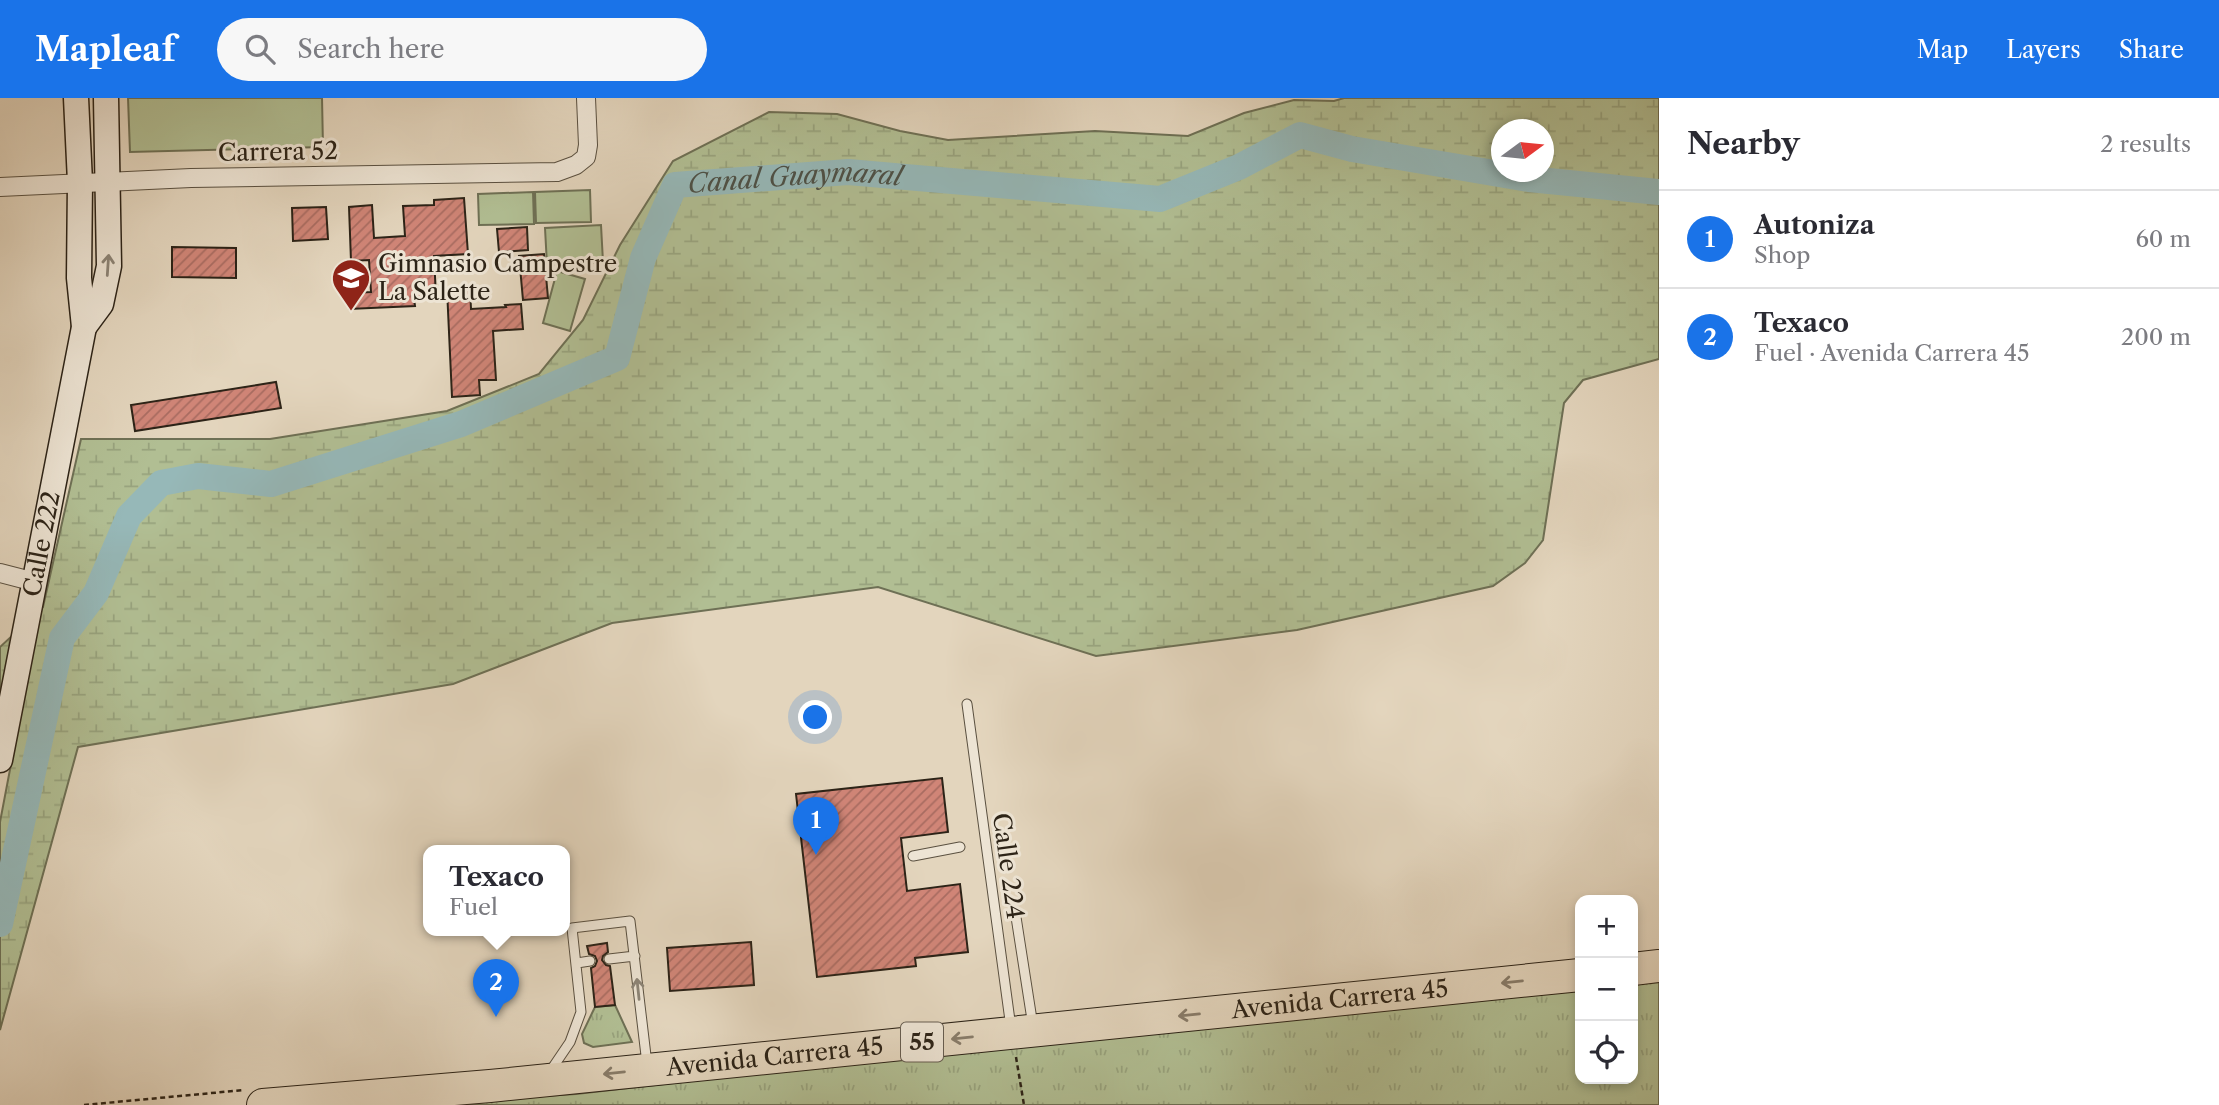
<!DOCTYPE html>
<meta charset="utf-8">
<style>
:root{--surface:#fff;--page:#f7f7f7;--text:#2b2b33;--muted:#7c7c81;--line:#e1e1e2;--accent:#1a73e8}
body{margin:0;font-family:"Libre Caslon Text",serif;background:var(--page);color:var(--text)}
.controls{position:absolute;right:21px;bottom:21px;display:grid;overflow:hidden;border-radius:14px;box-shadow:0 4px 10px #0003}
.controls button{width:63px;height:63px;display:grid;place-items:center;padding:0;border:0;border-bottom:2px solid var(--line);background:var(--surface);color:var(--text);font:35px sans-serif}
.compass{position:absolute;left:1491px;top:21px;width:63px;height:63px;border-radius:50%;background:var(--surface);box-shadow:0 4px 10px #0003;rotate:75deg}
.you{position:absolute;left:816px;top:620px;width:24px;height:24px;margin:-18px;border:5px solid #fff;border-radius:50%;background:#1a73e8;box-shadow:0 0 0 10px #1a73e833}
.badge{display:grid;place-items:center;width:46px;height:46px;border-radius:50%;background:var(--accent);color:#fff;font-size:23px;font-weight:700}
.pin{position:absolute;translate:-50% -58px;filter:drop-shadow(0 2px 4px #0008)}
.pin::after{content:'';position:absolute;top:37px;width:24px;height:21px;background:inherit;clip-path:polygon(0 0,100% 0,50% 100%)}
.popup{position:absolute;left:423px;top:747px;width:147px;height:91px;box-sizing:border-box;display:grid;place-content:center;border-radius:14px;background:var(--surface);filter:drop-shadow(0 2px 5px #0005);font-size:23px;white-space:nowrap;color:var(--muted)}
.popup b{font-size:26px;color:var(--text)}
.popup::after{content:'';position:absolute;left:50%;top:100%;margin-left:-14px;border:14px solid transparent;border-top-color:var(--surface)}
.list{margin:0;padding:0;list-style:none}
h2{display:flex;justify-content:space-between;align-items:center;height:91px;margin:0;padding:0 28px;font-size:30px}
h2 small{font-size:23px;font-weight:400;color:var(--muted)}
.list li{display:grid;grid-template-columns:46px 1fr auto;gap:21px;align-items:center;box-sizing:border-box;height:98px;padding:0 28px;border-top:2px solid var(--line)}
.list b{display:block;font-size:26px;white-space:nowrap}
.list p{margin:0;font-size:23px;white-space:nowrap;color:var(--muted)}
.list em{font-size:23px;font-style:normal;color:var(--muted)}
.icon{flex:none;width:38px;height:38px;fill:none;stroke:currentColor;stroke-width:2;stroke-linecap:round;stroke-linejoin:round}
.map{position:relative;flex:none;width:1659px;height:1007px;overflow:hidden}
header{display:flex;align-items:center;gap:42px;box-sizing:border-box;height:98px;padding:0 35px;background:var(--accent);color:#fff}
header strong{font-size:33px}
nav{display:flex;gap:38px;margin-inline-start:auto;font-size:24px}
.search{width:490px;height:63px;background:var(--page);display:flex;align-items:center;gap:18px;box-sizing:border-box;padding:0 24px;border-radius:38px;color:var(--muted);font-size:26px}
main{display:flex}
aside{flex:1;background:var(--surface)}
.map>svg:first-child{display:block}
</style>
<header>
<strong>Mapleaf</strong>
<div class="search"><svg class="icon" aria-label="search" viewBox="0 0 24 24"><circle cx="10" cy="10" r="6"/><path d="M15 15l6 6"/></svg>Search here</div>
<nav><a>Map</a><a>Layers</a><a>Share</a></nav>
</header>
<main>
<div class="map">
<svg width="1659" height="1007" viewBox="0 0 1659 1007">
<defs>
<pattern id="grass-tufts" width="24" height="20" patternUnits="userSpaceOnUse" patternTransform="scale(1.75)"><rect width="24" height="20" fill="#b1be93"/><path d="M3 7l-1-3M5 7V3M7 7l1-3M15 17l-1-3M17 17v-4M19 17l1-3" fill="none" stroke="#98a37e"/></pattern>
<pattern id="wetland-marsh" width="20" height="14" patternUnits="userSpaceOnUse" patternTransform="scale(1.75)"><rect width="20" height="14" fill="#b1be93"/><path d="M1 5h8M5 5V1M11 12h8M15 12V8" fill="none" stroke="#98a37e"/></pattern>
<pattern id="building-hatch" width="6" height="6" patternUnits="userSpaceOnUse" patternTransform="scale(1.75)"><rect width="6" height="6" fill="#d08577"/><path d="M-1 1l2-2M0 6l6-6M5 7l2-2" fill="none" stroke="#a96c61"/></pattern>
</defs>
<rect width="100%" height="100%" fill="#e3d5bd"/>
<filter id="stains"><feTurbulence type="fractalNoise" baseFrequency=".00286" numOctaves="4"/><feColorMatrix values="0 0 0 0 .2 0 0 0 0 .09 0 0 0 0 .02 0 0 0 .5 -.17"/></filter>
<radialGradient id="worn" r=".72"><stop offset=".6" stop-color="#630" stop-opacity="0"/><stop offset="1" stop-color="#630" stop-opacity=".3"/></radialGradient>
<path fill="url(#grass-tufts)" stroke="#6e7055" stroke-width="2" d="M 1659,884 L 1659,1007 L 401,1007 L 576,996 L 972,951 L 1580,891 L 1580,981 L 1633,981 L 1633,886 Z
M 615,907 L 632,944 L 593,949 L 584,945 L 582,936 L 595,909 Z"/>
<path fill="url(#wetland-marsh)" stroke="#6e7055" stroke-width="2" fill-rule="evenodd" d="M 1344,0 L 1659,0 L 1659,261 L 1583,282 L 1564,305 L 1543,442 L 1525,465 L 1493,488 L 1297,532 L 1096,558 L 878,489 L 612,525 L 453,586 L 78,649 L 0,932 L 0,724 L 12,661 L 0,666 L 0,549 L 43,509 L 81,341 L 270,341 L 447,313 L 539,276 L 583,222 L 620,147 L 673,63 L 769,14 L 837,16 L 900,33 L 948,42 L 1095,33 L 1188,38 L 1244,15 L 1294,2 L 1334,3 ZM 1502,32 L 1544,32 L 1544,74 L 1502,74 Z"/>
<path fill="#b1be93" stroke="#6e7055" stroke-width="2" d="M 128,0 L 322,0 L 323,49 L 130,54 Z
M 590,92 L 591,124 L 536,125 L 535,94 Z
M 533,94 L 534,126 L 479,127 L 478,96 Z
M 601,127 L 603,164 L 547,167 L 545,130 Z
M 557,173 L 585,181 L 570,233 L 543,225 Z"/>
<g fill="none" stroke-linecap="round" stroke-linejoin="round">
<path stroke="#96b8b8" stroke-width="26" id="s1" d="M 0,826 L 62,540 L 96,495 L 129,418 L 161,385 L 198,378 L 271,386 L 461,326 L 617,260 L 643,160 L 675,87 L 848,74 L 1160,101 L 1239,69 L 1300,37 L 1352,51 L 1529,81 L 1659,94"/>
</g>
<path fill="url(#building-hatch)" stroke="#2c2317" stroke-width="2" d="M 464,100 L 468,156 L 434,158 L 436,199 L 414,201 L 415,208 L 349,211 L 349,195 L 371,194 L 369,162 L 351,163 L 349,109 L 372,107 L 374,140 L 405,138 L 403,108 L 434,107 L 434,102 Z
M 326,109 L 328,141 L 293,143 L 292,110 Z
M 527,129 L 528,152 L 499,154 L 497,131 Z
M 172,149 L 236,150 L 236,180 L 172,179 Z
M 544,156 L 548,200 L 523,202 L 519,158 Z
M 470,190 L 471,211 L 506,209 L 505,207 L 521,206 L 523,231 L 493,233 L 496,282 L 479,282 L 480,297 L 452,299 L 447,191 Z
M 276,284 L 281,310 L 135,333 L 131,307 Z
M 942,680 L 948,734 L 901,740 L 907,793 L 960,786 L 968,854 L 915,860 L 916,868 L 817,879 L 796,696 Z
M 751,844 L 754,887 L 670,893 L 667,850 Z
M 607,845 L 608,854 L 603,858 L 602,862 L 606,867 L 610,868 L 615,907 L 595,909 L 591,870 L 595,868 L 597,863 L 595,858 L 589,856 L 587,848 Z"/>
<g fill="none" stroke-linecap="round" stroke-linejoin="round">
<g stroke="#5a5040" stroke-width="11">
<path id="lane" d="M 967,606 L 1011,930
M 913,758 L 960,749
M 1016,819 L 1033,928
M 609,861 L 635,858
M 577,865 L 590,863
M 549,975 L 570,944 L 581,914 L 572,830 L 630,823 L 647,966"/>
</g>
<g stroke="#5a5040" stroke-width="20">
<path id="street" d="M 0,89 L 191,80 L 557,74 L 576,67 L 586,59 L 588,47 L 586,0
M 0,475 L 35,484"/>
</g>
<g stroke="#2c2317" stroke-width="27">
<g id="secondary">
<path d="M 84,229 L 101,206 L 109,168 L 106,0"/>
<path id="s2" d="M 0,662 L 84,229 L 79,180 L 80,84 L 76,0"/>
</g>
</g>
<g stroke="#2c2317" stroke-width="34">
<g id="highway">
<path d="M 1633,871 L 1659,868"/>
<path id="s3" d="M 263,1007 L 490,988 L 1580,877"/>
</g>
</g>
<path stroke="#2c2317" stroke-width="2.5" stroke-dasharray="5 3.5" stroke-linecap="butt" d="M 1016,959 L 1024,1007
M 84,1007 L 244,992"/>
<use href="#lane" stroke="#ede4d4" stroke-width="9"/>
<use href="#street" stroke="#ede4d4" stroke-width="18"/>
<use href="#secondary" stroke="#ede4d4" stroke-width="24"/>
<use href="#highway" stroke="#e3d5bd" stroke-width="32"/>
</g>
<defs><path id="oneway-shaft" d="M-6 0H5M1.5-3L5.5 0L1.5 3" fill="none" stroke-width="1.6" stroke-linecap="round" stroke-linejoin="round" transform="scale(1.75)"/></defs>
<g stroke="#8c8476">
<use href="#oneway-shaft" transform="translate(108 167) rotate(-86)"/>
<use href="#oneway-shaft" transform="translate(638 891) rotate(-96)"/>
</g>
<g stroke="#887c6a">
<use href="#oneway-shaft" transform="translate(1512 884) rotate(174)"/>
<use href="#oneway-shaft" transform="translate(1189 917) rotate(174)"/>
<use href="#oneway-shaft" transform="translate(962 940) rotate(174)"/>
<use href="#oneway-shaft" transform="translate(614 975) rotate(174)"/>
</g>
<defs>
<g id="school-pin" transform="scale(2.0125)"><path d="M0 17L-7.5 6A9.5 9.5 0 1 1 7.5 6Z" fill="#8f2418" stroke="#ede4d4"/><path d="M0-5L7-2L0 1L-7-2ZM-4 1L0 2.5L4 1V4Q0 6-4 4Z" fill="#fff"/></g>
</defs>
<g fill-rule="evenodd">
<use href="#school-pin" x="351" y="180"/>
</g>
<g text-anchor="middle" stroke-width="6" stroke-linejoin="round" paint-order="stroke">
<rect fill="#ede4d4" stroke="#665d50" stroke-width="2" x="901" y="924.5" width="42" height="39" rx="5"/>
<g font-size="23" font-weight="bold" fill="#2c2317">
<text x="922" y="952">55</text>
</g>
<g font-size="24" fill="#2c2317" stroke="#ede4d4">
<text transform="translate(278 54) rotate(-1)" y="8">Carrera 52</text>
<text dy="8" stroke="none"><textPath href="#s2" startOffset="220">Calle 222</textPath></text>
<text transform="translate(1008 768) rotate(82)" y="8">Calle 224</text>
<text dy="8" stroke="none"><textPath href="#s3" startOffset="1082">Avenida Carrera 45</textPath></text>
<text dy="8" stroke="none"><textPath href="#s3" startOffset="514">Avenida Carrera 45</textPath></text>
</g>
<g font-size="24" fill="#2c2317" stroke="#ede4d4" text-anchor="start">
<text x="378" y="174">Gimnasio Campestre<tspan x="378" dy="28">La Salette</tspan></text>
</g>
<g font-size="26" font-style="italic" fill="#4c5047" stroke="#ede4d4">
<text dy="9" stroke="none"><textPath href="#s1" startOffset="1262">Canal Guaymaral</textPath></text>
</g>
</g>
<rect width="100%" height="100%" filter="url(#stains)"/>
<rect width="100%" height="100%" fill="url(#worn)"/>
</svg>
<div class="controls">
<button>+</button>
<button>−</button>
<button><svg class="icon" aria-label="locate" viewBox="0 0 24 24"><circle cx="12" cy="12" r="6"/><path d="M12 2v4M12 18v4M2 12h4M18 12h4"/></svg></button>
</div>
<svg class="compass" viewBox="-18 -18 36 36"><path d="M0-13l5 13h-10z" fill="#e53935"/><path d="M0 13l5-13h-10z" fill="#7c7c81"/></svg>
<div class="you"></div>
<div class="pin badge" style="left:816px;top:757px">1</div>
<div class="pin badge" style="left:496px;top:919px">2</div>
<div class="popup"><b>Texaco</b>Fuel</div>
</div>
<aside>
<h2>Nearby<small>2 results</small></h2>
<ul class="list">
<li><span class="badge">1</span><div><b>Autoniza</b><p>Shop</p></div><em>60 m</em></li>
<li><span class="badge">2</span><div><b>Texaco</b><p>Fuel · Avenida Carrera 45</p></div><em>200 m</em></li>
</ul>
</aside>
</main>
